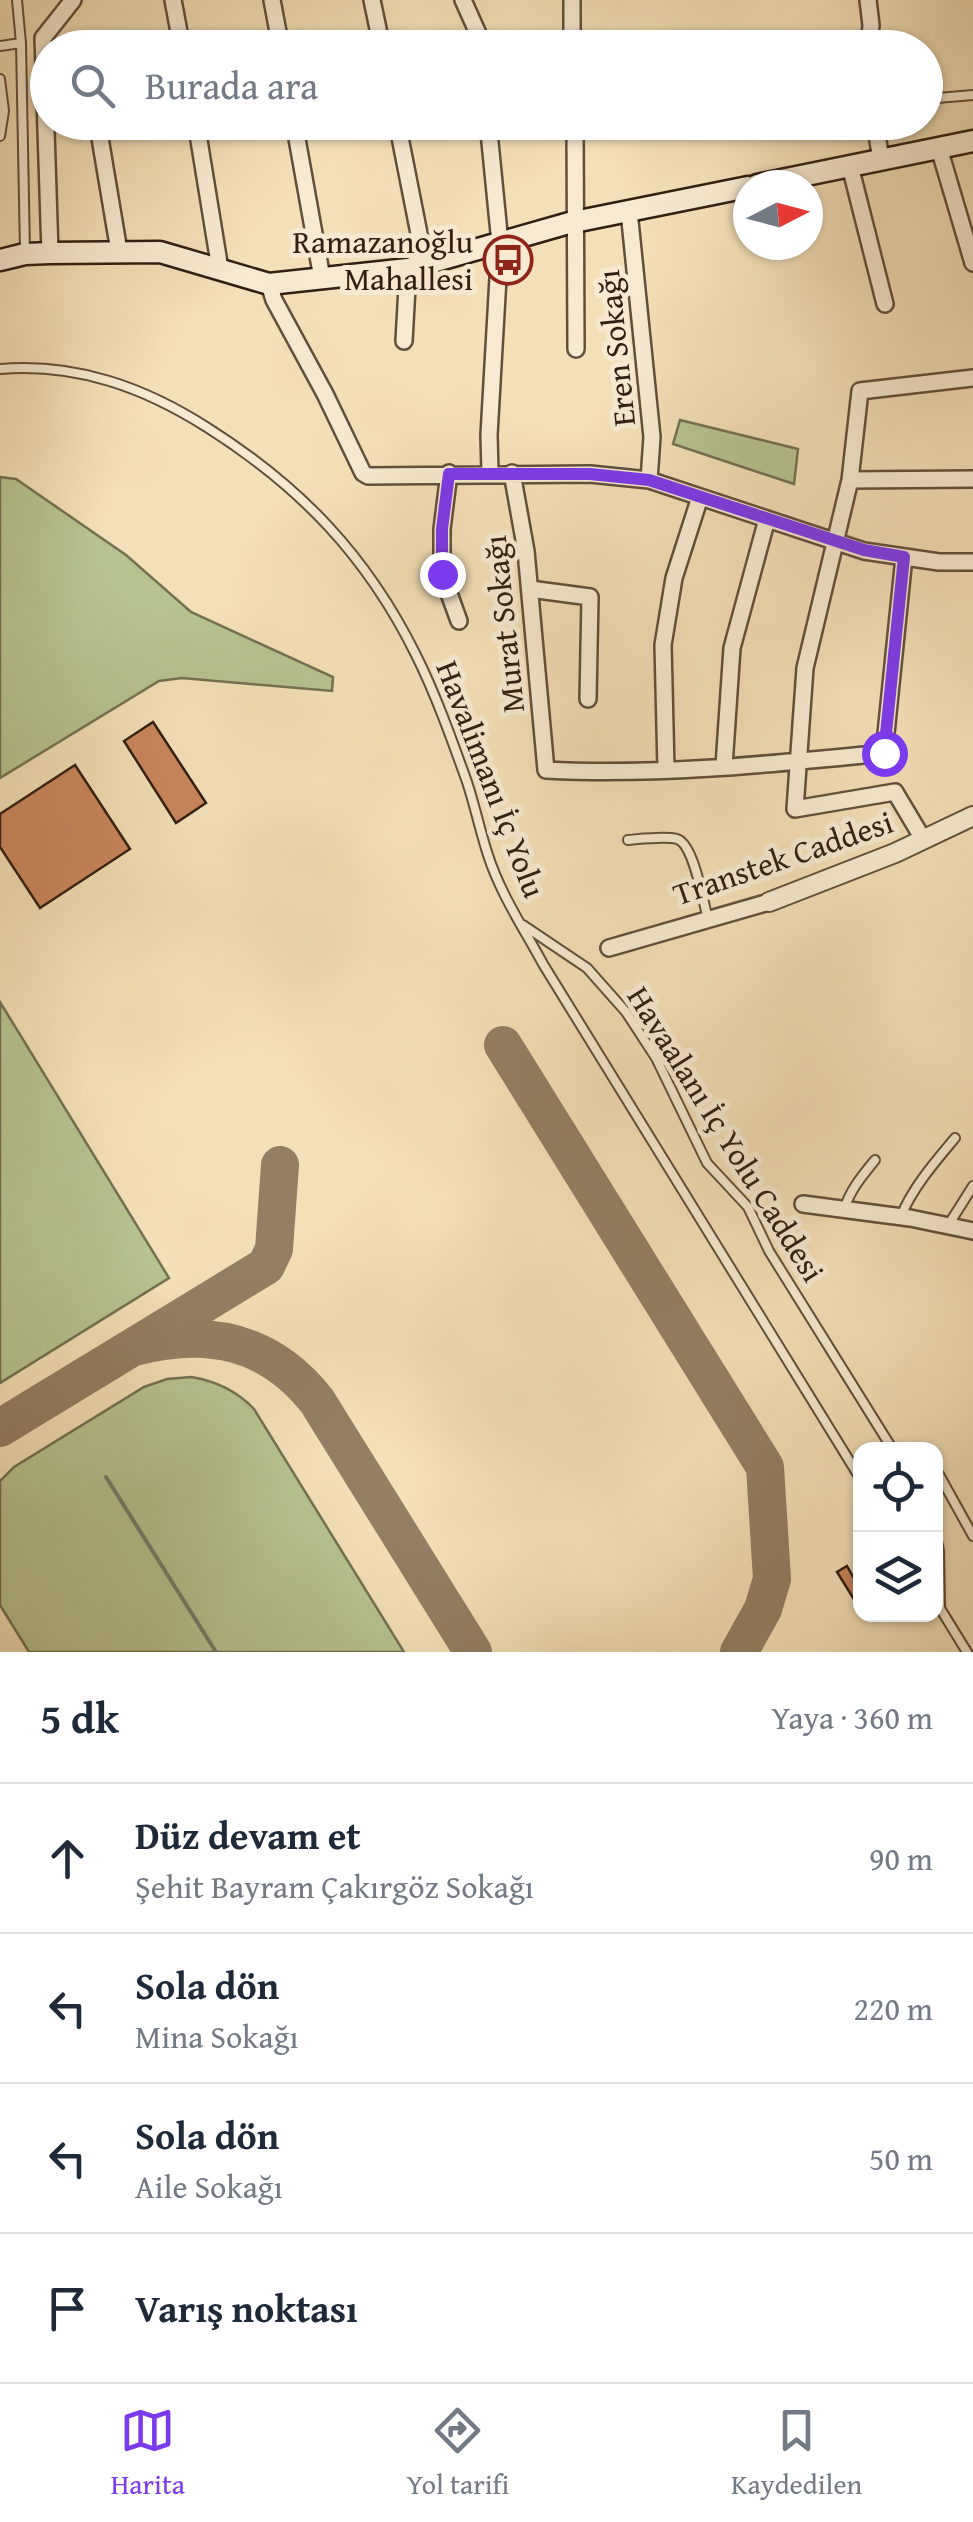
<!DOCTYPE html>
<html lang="tr">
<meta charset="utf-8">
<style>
:root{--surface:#fff;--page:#f6f6f7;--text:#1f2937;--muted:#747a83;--line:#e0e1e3;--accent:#7c3aed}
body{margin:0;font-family:"Gentium Book Plus",serif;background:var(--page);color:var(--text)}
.controls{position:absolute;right:30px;bottom:30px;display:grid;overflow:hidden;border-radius:20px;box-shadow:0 2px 8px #0004}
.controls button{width:90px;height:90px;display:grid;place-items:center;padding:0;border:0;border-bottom:2px solid var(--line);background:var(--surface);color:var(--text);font:50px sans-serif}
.compass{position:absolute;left:733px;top:170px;width:90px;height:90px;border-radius:50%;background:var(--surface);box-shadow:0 2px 8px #0004;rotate:84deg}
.stop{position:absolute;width:30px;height:30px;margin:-22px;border:8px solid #7c3aed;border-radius:50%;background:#fff}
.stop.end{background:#7c3aed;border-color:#fff;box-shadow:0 2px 10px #0008}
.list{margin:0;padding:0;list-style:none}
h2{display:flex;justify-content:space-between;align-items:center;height:130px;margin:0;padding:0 40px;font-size:42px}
h2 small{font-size:32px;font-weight:400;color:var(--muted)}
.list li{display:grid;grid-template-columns:65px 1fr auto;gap:30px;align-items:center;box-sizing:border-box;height:150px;padding:0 40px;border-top:2px solid var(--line)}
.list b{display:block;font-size:38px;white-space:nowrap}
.list p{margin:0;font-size:32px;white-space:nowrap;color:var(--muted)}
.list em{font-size:32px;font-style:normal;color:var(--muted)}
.icon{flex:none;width:55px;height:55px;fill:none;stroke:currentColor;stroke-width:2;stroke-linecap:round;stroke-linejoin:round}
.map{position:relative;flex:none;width:973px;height:1652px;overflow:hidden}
.search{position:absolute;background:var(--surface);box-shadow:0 2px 8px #0004;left:30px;right:30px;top:30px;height:110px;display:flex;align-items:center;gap:25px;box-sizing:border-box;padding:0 35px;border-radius:55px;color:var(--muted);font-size:38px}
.sheet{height:730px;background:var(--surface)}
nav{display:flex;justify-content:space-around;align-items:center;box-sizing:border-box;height:140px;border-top:2px solid var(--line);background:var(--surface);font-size:28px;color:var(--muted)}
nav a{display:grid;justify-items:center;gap:5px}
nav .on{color:var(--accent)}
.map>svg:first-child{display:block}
</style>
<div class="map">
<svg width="973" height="1652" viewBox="0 0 973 1652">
<rect width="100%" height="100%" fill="#f3dfb8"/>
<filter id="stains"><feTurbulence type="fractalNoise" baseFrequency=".002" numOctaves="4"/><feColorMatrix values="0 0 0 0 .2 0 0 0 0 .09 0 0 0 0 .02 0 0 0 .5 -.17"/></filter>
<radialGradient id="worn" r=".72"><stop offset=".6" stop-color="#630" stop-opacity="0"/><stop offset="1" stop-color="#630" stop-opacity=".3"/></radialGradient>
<path fill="#b7c292" stroke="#747052" stroke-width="2.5" d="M 680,420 L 798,449 L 794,484 L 673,444 Z
M 0,477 L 16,479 L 126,555 L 191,612 L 333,677 L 332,691 L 182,678 L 159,681 L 0,778 Z
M 0,1002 L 169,1278 L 0,1383 Z
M 191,1377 C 216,1381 236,1390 254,1409 L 404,1652 L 29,1652 L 0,1605 L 0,1481 L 14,1467 L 144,1387 L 167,1379 Z"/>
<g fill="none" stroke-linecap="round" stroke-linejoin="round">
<path stroke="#727e6c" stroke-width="4" d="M 106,1477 L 216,1652"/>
<path stroke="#927f64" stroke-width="38" d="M 503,1045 L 765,1467 L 772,1579 L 763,1609 L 739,1652
M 134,1347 C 207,1328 269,1340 317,1401 L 473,1652
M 0,1428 L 266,1266 L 274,1249 L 280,1165"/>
</g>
<path fill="#c9855c" stroke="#321f11" stroke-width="2.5" d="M 153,722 L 206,803 L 176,823 L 124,741 Z
M 75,765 L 130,849 L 40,908 L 0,847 L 0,814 Z
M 847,1566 L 860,1589 L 860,1609 L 837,1572 Z"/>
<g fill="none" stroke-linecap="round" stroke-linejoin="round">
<g stroke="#624f3b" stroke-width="12">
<path id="service" d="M 17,0 L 21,43
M 0,46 L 21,43 L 25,252
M 0,79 L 4,111 L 0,136
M 926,99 L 973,95
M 0,369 C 77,363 144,387 208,428 C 301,487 367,556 416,655 C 436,695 452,740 467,782 C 475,806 480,831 488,855 C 500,893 524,929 543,964 L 860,1478
M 628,840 C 641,839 665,836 677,839 C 694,844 703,902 708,919
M 523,925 L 587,968 L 626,1012 L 656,1058 L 707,1163 L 748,1207 L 769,1251 L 893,1450
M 844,1210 C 850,1190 862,1176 875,1160
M 901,1216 C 913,1187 935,1162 955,1138
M 949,1224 L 973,1186
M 937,1471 L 973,1536
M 936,1536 L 939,1551 L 940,1607
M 938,1605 L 967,1652"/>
</g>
<g stroke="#624f3b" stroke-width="20">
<path id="minor" d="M 173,0 L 182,48
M 272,0 L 281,48
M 372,0 L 382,48
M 463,0 L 480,38 L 481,48
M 572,0 L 572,48
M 868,0 L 871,25 L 869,48
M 196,122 L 220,269
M 294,122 L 322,278
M 397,122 L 425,264
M 488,122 L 500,243 L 489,435 L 490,473
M 575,122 L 576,349
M 875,122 L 881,160
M 100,138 L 119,251
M 939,148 L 973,263
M 850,166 L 885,304
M 629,211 L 652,437 L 649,480
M 50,253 L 43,38 L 73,0
M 269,284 L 274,300 L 325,394 L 363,473 L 368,476 L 590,474 L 649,480 L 864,551 L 939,562 L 973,562
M 404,341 L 408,269
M 449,473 L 442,529 L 442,574 L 459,621
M 512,473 L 526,551 L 546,770 C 658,776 772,764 884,753 L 904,557
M 850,480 L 973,479
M 530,589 L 590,597 L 588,699
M 724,766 L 732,648 L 767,519
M 666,769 L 663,645 L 674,578 L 700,497
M 923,839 L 895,792 L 795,809 L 805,668 L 850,480 L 860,391 L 973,378
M 609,948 L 769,902
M 803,1204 L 910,1218 L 973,1231"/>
</g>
<g stroke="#624f3b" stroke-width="22">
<path id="tertiary" d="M 769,902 L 895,853 L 973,816"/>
</g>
<g stroke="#321f11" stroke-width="25">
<path id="secondary" d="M 757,185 L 973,141
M 0,260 L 25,254 L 50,253 L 160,252 L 269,284 L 408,269 L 569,223 L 748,187"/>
</g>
<use href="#service" stroke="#f7ead1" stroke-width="8"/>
<use href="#minor" stroke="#f7ead1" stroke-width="15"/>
<use href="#tertiary" stroke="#f7ead1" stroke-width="18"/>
<use href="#secondary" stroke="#f7ead1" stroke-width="20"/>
</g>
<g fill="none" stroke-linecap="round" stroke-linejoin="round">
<path stroke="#7c3aed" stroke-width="12" d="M 442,574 L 442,529 L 449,474 L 590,474 L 649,480 L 864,550 L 904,557 L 884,753"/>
</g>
<defs>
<g id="bus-ring" transform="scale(2.5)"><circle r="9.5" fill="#f7ead1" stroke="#8f2418" stroke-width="1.5"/><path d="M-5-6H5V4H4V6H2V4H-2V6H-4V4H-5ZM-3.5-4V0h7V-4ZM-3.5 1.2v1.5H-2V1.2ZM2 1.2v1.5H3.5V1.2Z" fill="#8f2418"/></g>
</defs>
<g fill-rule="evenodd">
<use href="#bus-ring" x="508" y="260"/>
</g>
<g text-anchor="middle" stroke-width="10" stroke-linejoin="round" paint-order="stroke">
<g font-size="32" fill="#321f11" stroke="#f7ead1" text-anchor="end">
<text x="473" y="253">Ramazanoğlu<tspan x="473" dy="37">Mahallesi</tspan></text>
</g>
<g font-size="32" fill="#321f11" stroke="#f7ead1">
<text transform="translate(616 348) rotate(-96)" y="11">Eren Sokağı</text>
<text transform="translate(504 624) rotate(-96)" y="11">Murat Sokağı</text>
<text transform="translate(491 779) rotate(69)" y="11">Havalimanı İç Yolu</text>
<text transform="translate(783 858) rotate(-19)" y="11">Transtek Caddesi</text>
<text transform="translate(726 1134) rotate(58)" y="11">Havaalanı İç Yolu Caddesi</text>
</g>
</g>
<rect width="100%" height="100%" filter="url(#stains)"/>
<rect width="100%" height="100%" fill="url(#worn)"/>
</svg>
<div class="controls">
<button><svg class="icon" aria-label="locate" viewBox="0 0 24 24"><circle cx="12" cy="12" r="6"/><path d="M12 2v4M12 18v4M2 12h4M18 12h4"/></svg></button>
<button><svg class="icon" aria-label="layers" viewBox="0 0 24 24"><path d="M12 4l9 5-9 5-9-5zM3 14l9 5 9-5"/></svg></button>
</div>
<svg class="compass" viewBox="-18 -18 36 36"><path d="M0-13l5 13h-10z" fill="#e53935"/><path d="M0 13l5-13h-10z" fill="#747a83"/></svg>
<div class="stop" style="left:884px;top:753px"></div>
<div class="stop end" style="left:442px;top:574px"></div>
<div class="search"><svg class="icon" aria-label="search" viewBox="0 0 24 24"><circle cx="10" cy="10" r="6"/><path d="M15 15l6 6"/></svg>Burada ara</div>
</div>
<section class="sheet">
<h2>5 dk<small>Yaya · 360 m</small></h2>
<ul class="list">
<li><svg class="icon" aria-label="ahead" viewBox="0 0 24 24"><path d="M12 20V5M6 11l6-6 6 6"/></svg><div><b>Düz devam et</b><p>Şehit Bayram Çakırgöz Sokağı</p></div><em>90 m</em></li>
<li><svg class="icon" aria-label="left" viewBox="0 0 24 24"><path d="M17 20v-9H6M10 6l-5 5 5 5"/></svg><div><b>Sola dön</b><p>Mina Sokağı</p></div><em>220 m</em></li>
<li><svg class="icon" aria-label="left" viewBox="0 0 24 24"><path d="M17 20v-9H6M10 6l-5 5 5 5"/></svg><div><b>Sola dön</b><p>Aile Sokağı</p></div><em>50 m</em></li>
<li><svg class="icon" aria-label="arrive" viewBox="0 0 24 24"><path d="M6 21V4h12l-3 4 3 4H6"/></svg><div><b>Varış noktası</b></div></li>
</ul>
</section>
<nav>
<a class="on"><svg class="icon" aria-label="map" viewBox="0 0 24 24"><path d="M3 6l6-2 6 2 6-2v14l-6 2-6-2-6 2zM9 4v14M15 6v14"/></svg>Harita</a>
<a><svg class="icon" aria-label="directions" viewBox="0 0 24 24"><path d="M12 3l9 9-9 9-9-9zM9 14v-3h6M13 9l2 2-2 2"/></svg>Yol tarifi</a>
<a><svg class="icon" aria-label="saved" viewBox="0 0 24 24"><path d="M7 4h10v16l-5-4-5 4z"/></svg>Kaydedilen</a>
</nav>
